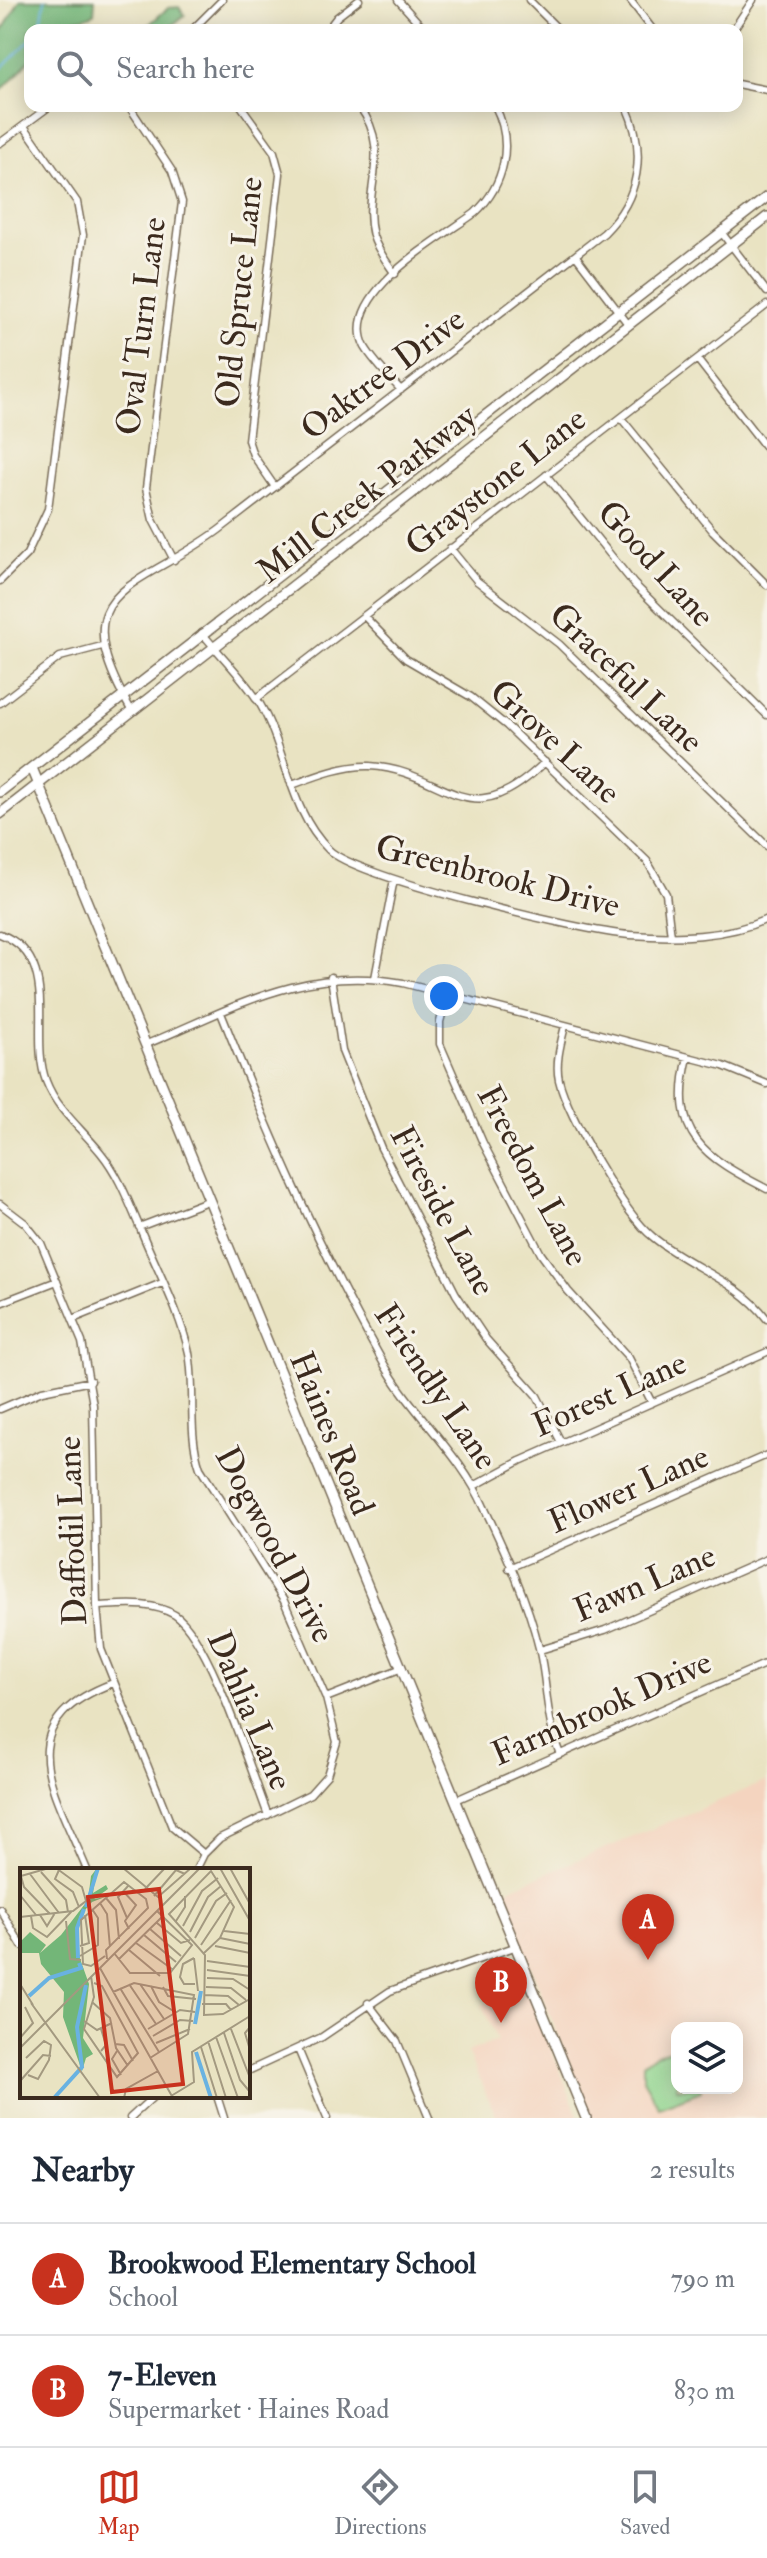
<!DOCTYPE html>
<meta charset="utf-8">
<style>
:root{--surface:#fff;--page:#f2f2f3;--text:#1f2937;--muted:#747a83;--line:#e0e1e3;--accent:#c8321e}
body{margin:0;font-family:"IM FELL Double Pica",serif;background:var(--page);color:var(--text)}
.controls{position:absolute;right:24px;bottom:24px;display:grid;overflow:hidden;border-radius:16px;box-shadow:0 4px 20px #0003}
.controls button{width:72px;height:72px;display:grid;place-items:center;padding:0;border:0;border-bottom:2px solid var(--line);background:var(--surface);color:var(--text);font:40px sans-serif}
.you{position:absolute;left:444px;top:996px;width:28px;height:28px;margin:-20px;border:6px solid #fff;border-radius:50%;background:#1a73e8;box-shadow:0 0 0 12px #1a73e833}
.badge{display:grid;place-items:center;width:52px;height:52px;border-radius:50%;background:var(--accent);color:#fff;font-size:26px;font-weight:700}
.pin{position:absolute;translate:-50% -66px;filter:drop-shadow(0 2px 4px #0008)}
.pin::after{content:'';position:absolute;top:42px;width:28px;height:24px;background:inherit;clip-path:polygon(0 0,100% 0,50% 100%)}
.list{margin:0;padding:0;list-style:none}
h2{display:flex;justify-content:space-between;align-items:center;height:104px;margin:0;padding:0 32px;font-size:34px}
h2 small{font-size:26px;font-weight:400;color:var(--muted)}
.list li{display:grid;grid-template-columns:52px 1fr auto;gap:24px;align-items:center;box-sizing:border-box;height:112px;padding:0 32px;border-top:2px solid var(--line)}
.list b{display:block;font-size:30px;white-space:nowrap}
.list p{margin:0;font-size:26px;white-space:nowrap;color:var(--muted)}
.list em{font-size:26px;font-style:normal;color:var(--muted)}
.icon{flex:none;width:44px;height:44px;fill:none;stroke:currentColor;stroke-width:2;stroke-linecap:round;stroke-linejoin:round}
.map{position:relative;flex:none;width:767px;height:2118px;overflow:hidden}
.search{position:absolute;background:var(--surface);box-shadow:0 4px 20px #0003;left:24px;right:24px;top:24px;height:88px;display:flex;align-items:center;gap:20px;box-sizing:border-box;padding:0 28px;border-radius:16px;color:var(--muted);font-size:30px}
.sheet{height:328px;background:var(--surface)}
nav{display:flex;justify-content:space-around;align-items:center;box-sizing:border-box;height:112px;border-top:2px solid var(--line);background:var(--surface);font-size:22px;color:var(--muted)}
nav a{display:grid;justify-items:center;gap:4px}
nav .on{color:var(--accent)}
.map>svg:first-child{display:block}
</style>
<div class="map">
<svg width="767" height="2118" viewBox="0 0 767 2118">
<rect width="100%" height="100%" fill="#f7f3e8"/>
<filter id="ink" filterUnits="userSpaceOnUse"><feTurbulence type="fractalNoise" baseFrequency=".0125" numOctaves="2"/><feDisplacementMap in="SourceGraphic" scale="16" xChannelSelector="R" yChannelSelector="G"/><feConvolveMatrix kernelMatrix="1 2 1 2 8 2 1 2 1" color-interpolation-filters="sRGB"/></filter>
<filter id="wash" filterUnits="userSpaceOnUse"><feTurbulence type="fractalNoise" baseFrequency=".006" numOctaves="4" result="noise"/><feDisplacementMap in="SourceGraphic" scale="32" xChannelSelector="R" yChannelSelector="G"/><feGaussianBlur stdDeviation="1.8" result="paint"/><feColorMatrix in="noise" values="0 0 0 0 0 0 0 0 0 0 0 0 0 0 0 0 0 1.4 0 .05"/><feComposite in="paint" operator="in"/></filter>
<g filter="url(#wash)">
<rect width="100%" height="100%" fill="#e9e3c2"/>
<path fill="#f4d4bf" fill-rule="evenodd" d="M 767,1781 L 767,2115 L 759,2118 L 591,2118 L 501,1892 ZM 677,2028 L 737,2028 L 737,2088 L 677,2088 Z
M 527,1988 L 579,2118 L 497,2118 L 467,2052 L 497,2041 L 482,2005 Z"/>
<path fill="#8fd48d" stroke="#657f56" stroke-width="2" d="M 677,2048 L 677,2088 L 701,2088 L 701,2091 L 659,2107 L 643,2079 L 643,2064 L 656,2054 Z"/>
<path fill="#73b678" stroke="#57704b" stroke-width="2" d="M 20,0 L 95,0 L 94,14 C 83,21 68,18 54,24 L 69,30 L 30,30 L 30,60 L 0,92 L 0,35 Z
M 179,7 L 185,15 L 166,30 L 143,30 L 168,8 Z"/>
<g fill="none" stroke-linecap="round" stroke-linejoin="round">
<path stroke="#69b2e1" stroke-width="2" d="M 40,30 L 45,0
M 0,70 L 30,40"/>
</g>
</g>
<g filter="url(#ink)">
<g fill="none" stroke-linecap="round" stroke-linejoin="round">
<g stroke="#786b57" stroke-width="9">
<path id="street" d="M 398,0 L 425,30
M 529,0 L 559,30
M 630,0 L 653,30
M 192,30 L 222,0
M 327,30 L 337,17 L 359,0
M 733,30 L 753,0
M 737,84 L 767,90
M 129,106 L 172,171 L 182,202 L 146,488 L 153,520 L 174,560
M 241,106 L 274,152 L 280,174 L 248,440 L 253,455 L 275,487
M 359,106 C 394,152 361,190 373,236 C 377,250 387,262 395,274
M 0,143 L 50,106
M 721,232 L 767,292
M 576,256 L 628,324
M 697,359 L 767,449
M 401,390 C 389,377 374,362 365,347 C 338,295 440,239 475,213 C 505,185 514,143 495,106
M 621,418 L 713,531 L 767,585
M 546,475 L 634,584 L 767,715
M 450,548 L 477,581 L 559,644 L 767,846
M 0,581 L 27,554 L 48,509 L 83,235 L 77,202 L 24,126
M 364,616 L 406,659 L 471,697 L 507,726 L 647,861 L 666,894 L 671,936
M 202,633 C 221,656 245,679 260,704 C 287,751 289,811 329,850 C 357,878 584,932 630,935 C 676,938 725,938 767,919
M 256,699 L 767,305
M 0,703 L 60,657 L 102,646
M 131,710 C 60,586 135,592 219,530 L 604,233 C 640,198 647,152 626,106
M 292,785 C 316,776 344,765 370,766 C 449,771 466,839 545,762
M 0,934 C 63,958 28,1034 46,1081 C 57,1110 82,1129 101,1153 C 119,1175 129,1203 140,1228 C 156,1268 180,1311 189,1353 C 196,1391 187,1431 200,1468 L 284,1601 L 326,1698 L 337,1742 L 327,1775 L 310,1794 L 220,1838 L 204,1854 L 196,1870
M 331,977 L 342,1051 L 381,1148 L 456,1294 L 486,1339 L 537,1396 L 561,1442
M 375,978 L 394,879
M 447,995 L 440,1022 L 440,1044 L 483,1143 L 541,1254 L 568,1291 L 629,1358 L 652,1403
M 221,1013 C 269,1133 320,1251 384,1364 C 413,1415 460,1453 484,1507 C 505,1551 528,1601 539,1648 C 548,1684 545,1719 560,1754
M 565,1026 C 561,1042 555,1063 559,1080 C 567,1115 625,1215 653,1237 C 690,1268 738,1280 767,1319
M 147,1044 C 236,1007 303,965 403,983 L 723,1066 L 767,1084
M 688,1057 C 669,1135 704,1157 767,1189
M 0,1204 L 25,1223 L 41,1243 L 82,1342 L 93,1405 L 97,1606 L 101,1649 L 172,1827 L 204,1854
M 139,1227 L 210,1200
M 0,1303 L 57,1281
M 73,1319 L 162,1283
M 0,1409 L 42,1391 L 91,1381
M 474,1486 L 520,1461 L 767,1352
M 509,1568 L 767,1455
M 97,1606 C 123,1605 152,1601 175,1615 C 210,1638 251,1772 268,1815
M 540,1650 L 605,1630 L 767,1559
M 326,1698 L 402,1668
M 456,1800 L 767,1663
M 87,1870 C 55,1791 4,1724 113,1683
M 0,1909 L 22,1946
M 368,2003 L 397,2041 L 429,2118
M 298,2049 L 327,2118
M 248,2071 L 322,2037 L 390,1991 L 517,1946
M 217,2096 L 224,2118
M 130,2118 L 154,2096"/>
</g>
<g stroke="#786b57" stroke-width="12">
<path id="secondary" d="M 32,768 L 586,2118
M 0,792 L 767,197
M 0,814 L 767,217"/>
</g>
<use href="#street" stroke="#fff" stroke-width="6"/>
<use href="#secondary" stroke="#fff" stroke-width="9"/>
</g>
</g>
<g text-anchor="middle" stroke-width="6" stroke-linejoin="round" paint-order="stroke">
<g font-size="34" fill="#3b2a1e" stroke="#f7f3e8">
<text transform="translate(238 292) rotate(-84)" y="12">Old Spruce Lane</text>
<text transform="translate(140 326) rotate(-83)" y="12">Oval Turn Lane</text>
<text transform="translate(382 373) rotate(-37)" y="12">Oaktree Drive</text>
<text transform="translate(495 481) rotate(-38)" y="12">Graystone Lane</text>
<text transform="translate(366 493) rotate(-38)" y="12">Mill Creek Parkway</text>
<text transform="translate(657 563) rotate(48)" y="12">Good Lane</text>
<text transform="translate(627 677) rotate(44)" y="12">Graceful Lane</text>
<text transform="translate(556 741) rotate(43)" y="12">Grove Lane</text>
<text transform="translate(498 875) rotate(14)" y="12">Greenbrook Drive</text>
<text transform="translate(534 1175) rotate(62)" y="12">Freedom Lane</text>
<text transform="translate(444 1210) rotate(62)" y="12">Fireside Lane</text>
<text transform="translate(437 1386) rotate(56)" y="12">Friendly Lane</text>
<text transform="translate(609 1393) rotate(-24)" y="12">Forest Lane</text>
<text transform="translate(333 1433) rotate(68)" y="12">Haines Road</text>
<text transform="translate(628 1488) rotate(-24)" y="12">Flower Lane</text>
<text transform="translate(71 1531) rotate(-92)" y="12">Daffodil Lane</text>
<text transform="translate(276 1544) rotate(62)" y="12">Dogwood Drive</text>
<text transform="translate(644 1582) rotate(-23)" y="12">Fawn Lane</text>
<text transform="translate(601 1707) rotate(-24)" y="12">Farmbrook Drive</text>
<text transform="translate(251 1710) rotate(67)" y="12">Dahlia Lane</text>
</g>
</g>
<g transform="translate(20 1868)">
<rect width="230" height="230" fill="#e9e3c2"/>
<path d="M 77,0 L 73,25 L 86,17 L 88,21 L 74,31 L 85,29 L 72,34 L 59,49 L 59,88 L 69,116 L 63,170 L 73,186 L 66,190 L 62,203 L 43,149 L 44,124 L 21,96 L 19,85 L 0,85 L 0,74 L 10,64 L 26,77 L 20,85 L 41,67 L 68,32 L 71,8 Z" fill="#73b678"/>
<path fill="none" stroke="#69b2e1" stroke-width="4" d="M 66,39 L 78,0M 58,90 L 57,60 L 64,41M 9,128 L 29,110 L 61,100 L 59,95M 175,156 L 181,123M 176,184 L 191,230M 34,230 L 62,199 L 57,159 L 66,117"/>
<path fill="none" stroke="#a39980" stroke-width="2" d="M 103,0 L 138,29 L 171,0M 200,0 L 230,53M 210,0 L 230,36M 39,2 L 35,11 L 53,24 L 59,39M 21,4 L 46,32 L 48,44M 10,6 L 39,45M 1,8 L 4,19 L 30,46M 1,8 L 29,0M 125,21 L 145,0M 103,23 L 116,37 L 105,53 L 109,61M 0,27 L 16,47M 134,28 L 156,2 L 165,6M 86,30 L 96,42 L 99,71M 80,35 L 87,46 L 90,79M 20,47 L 27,58 L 35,45M 11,48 L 13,60 L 27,69 L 52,43M 0,49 L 53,43 L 66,33 L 62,19 L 36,0M 107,50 L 98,29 L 109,17M 46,53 L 50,91 L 61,92M 156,53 L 165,39 L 165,28M 137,55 L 161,75 L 170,72M 163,58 L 182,23 L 198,10M 130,61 L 161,88M 204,63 L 230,66M 170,64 L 188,29 L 201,18M 124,67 L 156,94M 175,70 L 196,33 L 207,25M 200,70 L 230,76M 116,75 L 152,101M 181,77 L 211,32M 60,78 L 69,75 L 65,47M 195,78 L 230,85M 109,82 L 140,108M 94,85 L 110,105 L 150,105 L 172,77 L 137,43M 184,85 L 200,70 L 214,39 L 191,3 L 149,46 L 185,87 L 184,147 L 203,146 L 230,131M 60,88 L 78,77 L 78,50 L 72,41M 85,88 L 71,98 L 63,96 L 61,52 L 104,14 L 126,31 L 128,40 L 86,82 L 87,91M 174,90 L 163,96 L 160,109 L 164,116 L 175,116M 174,90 L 178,123M 99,91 L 143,48M 187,93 L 230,99M 80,100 L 153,230M 187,102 L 230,108M 71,108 L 74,129 L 64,161 L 97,209 L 118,185 L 82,118 L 74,115M 187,110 L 213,111 L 230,122M 0,116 L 13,137M 109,116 L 136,156M 120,116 L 144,151M 131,118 L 139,134 L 155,144M 143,119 L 148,128 L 176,131M 186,119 L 211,120 L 226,132M 100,120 L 139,184M 93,124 L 114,115 L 174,127 L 168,166 L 130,190M 184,127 L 208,128 L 219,137M 72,134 L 90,150 L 96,180 L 108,198M 11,135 L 80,230M 182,136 L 206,136 L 211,142M 64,153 L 77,162 L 92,155M 230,159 L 225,165 L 230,182M 81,161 L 86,177 L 81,183M 128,161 L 160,142 L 175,144M 211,161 L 230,210M 204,165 L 220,212 L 230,224M 133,168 L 160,152 L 173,153M 196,169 L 218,230M 0,170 L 13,155 L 5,139M 188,173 L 206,230M 136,175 L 170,161M 95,176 L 104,177 L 113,193M 181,179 L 197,230M 0,180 L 180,0M 97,183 L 92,191 L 101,207M 6,190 L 24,173 L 31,177 L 29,192 L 18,211 L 8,207M 1,212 L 23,187 L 31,188M 151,228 L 174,214 L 172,184 L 230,148M 104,230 L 106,221 L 138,203"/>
<path fill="#c8321e" fill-opacity="0.15" stroke="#c8321e" stroke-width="4" d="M 139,21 L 163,216 L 92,224 L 68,29 Z"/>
<rect width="230" height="230" fill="none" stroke="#3b2a1e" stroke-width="4"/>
</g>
</svg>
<div class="controls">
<button><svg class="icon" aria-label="layers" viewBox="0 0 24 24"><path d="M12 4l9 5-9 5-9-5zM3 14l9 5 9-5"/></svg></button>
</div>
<div class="you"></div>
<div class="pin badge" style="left:648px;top:1960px">A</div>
<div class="pin badge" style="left:501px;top:2023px">B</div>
<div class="search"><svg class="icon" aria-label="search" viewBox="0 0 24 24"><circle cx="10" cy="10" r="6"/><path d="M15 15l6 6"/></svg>Search here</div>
</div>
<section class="sheet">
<h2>Nearby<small>2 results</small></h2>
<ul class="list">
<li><span class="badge">A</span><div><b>Brookwood Elementary School</b><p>School</p></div><em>790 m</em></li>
<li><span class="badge">B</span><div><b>7-Eleven</b><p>Supermarket · Haines Road</p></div><em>830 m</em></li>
</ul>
</section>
<nav>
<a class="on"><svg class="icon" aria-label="map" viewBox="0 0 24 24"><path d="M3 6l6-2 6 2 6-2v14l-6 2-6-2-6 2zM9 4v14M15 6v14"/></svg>Map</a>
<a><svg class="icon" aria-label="directions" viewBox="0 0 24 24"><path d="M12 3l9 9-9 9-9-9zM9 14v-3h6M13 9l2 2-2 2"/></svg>Directions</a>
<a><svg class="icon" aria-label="saved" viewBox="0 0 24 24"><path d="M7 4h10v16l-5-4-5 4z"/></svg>Saved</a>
</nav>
